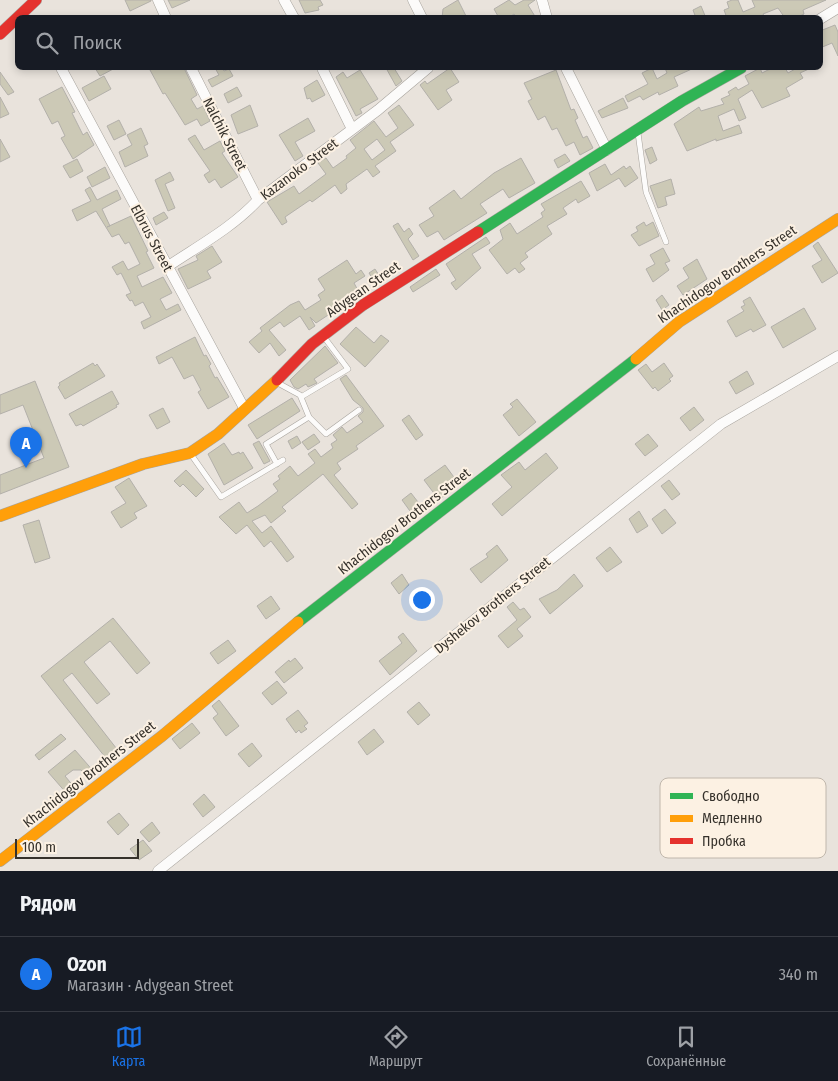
<!DOCTYPE html>
<html lang="ru">
<meta charset="utf-8">
<style>
:root{--surface:#171b24;--page:#242831;--text:#f1f3f6;--muted:#9ea1a6;--line:#363941;--accent:#1a73e8}
body{margin:0;font-family:"Fira Sans Condensed",sans-serif;background:var(--page);color:var(--text)}
.scale{position:absolute;left:15px;bottom:12px;width:124px;box-sizing:border-box;padding-left:5px;border:2px solid #35312b;border-top:0;font-size:14px;line-height:18px;white-space:nowrap;color:#35312b;-webkit-text-stroke:4px #fcf1e3;paint-order:stroke}
.you{position:absolute;left:421px;top:599px;width:18px;height:18px;margin:-12px;border:4px solid #fff;border-radius:50%;background:#1a73e8;box-shadow:0 0 0 8px #1a73e833}
.badge{display:grid;place-items:center;width:32px;height:32px;border-radius:50%;background:var(--accent);color:#fff;font-size:16px;font-weight:700}
.pin{position:absolute;translate:-50% -41px;filter:drop-shadow(0 1px 2px #0008)}
.pin::after{content:'';position:absolute;top:26px;width:18px;height:15px;background:inherit;clip-path:polygon(0 0,100% 0,50% 100%)}
.list{margin:0;padding:0;list-style:none}
h2{display:flex;justify-content:space-between;align-items:center;height:65px;margin:0;padding:0 20px;font-size:21px}
h2 small{font-size:16px;font-weight:400;color:var(--muted)}
.list li{display:grid;grid-template-columns:32px 1fr auto;gap:15px;align-items:center;box-sizing:border-box;height:75px;padding:0 20px;border-top:1px solid var(--line)}
.list b{display:block;font-size:19px;white-space:nowrap}
.list p{margin:0;font-size:16px;white-space:nowrap;color:var(--muted)}
.list em{font-size:16px;font-style:normal;color:var(--muted)}
.icon{flex:none;width:28px;height:28px;fill:none;stroke:currentColor;stroke-width:2;stroke-linecap:round;stroke-linejoin:round}
.map{position:relative;flex:none;width:838px;height:871px;overflow:hidden}
.search{position:absolute;background:var(--surface);box-shadow:0 2px 8px #0003;left:15px;right:15px;top:15px;height:55px;display:flex;align-items:center;gap:12px;box-sizing:border-box;padding:0 18px;border-radius:8px;color:var(--muted);font-size:19px}
.sheet{height:140px;background:var(--surface)}
nav{display:flex;justify-content:space-around;align-items:center;box-sizing:border-box;height:70px;border-top:1px solid var(--line);background:var(--surface);font-size:14px;color:var(--muted)}
nav a{display:grid;justify-items:center;gap:2px}
nav .on{color:var(--accent)}
.map>svg:first-child{display:block}
</style>
<div class="map">
<svg width="838" height="871" viewBox="0 0 838 871">
<rect width="100%" height="100%" fill="#e9e3dc"/>
<path fill="#ccc9b6" stroke="#b3b0aa" fill-rule="evenodd" d="M 125,0 L 151,0 L 151,1 L 130,11 Z
M 168,0 L 190,0 L 172,8 Z
M 299,0 L 320,0 L 323,5 L 318,7 L 319,10 L 305,13 Z
M 458,0 L 467,18 L 442,18 L 443,9 Z
M 509,0 L 515,5 L 524,0 L 535,0 L 528,5 L 536,18 L 517,18 L 514,14 L 508,18 L 499,18 L 494,9 Z
M 732,0 L 738,0 L 743,12 L 755,7 L 752,0 L 826,0 L 803,10 L 804,14 L 796,18 L 785,18 L 778,8 L 763,14 L 765,18 L 727,18 L 724,10 L 729,8 L 727,2 Z
M 701,6 L 706,18 L 696,18 L 693,10 Z
M 835,25 L 838,32 L 838,56 L 832,43 L 820,48 L 820,31 Z
M 95,68 L 115,68 L 100,76 Z
M 156,68 L 184,68 L 197,95 L 191,99 L 197,109 L 203,106 L 210,121 L 201,126 L 197,119 L 185,125 L 165,93 L 163,94 L 150,70 Z
M 215,68 L 222,68 L 224,71 L 229,69 L 233,76 L 212,87 L 208,80 L 219,75 Z
M 386,68 L 394,68 L 402,81 L 396,86 Z
M 450,68 L 459,82 L 446,90 L 452,100 L 438,110 L 420,85 L 425,81 L 427,84 Z
M 652,68 L 657,79 L 667,73 L 665,68 L 694,68 L 674,77 L 678,86 L 659,95 L 658,92 L 643,100 L 640,96 L 628,102 L 625,96 L 648,84 L 642,73 Z
M 760,68 L 762,73 L 772,68 L 785,68 L 788,73 L 797,68 L 811,68 L 800,73 L 803,78 L 786,88 L 790,96 L 762,108 L 752,90 L 738,99 L 746,118 L 739,121 L 734,109 L 718,116 L 723,131 L 739,125 L 742,133 L 716,141 L 716,139 L 687,151 L 674,124 L 699,107 L 701,111 L 724,104 L 721,99 L 730,95 L 728,92 L 736,87 L 738,90 L 749,84 L 745,76 Z
M 360,70 L 378,99 L 360,109 L 362,113 L 356,116 L 336,77 L 343,72 L 347,78 Z
M 556,70 L 571,110 L 574,109 L 578,118 L 575,120 L 583,138 L 587,136 L 593,148 L 580,155 L 574,142 L 566,146 L 557,128 L 552,130 L 545,116 L 538,120 L 528,101 L 532,99 L 524,83 Z
M 0,72 L 14,92 L 8,95 L 0,84 Z
M 104,76 L 111,89 L 89,101 L 82,88 Z
M 317,80 L 325,95 L 312,102 L 310,98 L 307,99 L 304,88 Z
M 62,87 L 75,112 L 72,113 L 83,135 L 87,132 L 94,145 L 73,159 L 61,138 L 65,136 L 58,121 L 52,124 L 39,99 Z
M 237,87 L 242,96 L 228,103 L 224,94 Z
M 0,97 L 9,114 L 0,118 Z
M 623,98 L 628,108 L 602,118 L 598,111 Z
M 250,105 L 258,126 L 238,134 L 231,115 Z
M 399,105 L 414,125 L 390,142 L 396,151 L 375,166 L 380,172 L 373,177 L 367,169 L 346,184 L 347,189 L 341,194 L 335,185 L 312,202 L 310,200 L 285,217 L 287,222 L 282,225 L 267,202 L 294,186 L 299,194 L 326,174 L 318,163 L 326,158 L 333,168 L 347,158 L 346,156 L 356,148 L 350,140 L 374,121 L 386,137 L 398,128 L 388,113 ZM 377,139 L 385,150 L 372,160 L 364,149 Z
M 308,118 L 315,131 L 295,142 L 303,156 L 295,161 L 279,135 Z
M 119,120 L 126,134 L 114,140 L 107,126 Z
M 141,128 L 148,144 L 144,146 L 148,156 L 125,167 L 119,152 L 132,145 L 127,135 Z
M 195,135 L 204,150 L 220,141 L 225,151 L 222,153 L 238,177 L 221,188 L 215,179 L 209,183 L 204,175 L 210,171 L 188,139 Z
M 0,139 L 10,157 L 0,162 Z
M 652,147 L 657,160 L 650,164 L 645,150 Z
M 565,154 L 570,161 L 558,168 L 554,160 Z
M 521,158 L 535,183 L 509,198 L 503,189 L 480,204 L 487,213 L 444,240 L 438,231 L 427,237 L 419,225 L 434,216 L 429,208 L 454,190 L 461,199 L 494,173 Z
M 77,159 L 83,171 L 70,178 L 63,166 Z
M 605,164 L 611,175 L 624,166 L 626,169 L 630,166 L 638,178 L 625,187 L 619,178 L 597,191 L 589,173 Z
M 105,167 L 110,178 L 92,187 L 87,177 Z
M 170,172 L 174,180 L 165,184 L 175,208 L 168,211 L 155,180 Z
M 671,179 L 675,194 L 665,197 L 667,205 L 658,208 L 650,186 Z
M 581,181 L 590,196 L 578,203 L 576,199 L 563,208 L 567,214 L 547,226 L 552,234 L 525,253 L 528,257 L 520,263 L 525,269 L 519,273 L 515,268 L 507,274 L 489,250 L 503,239 L 500,230 L 510,223 L 517,234 L 543,217 L 541,213 L 545,210 L 541,204 Z
M 90,187 L 97,200 L 117,190 L 121,199 L 102,209 L 110,226 L 107,227 L 131,216 L 148,251 L 146,252 L 154,268 L 137,276 L 142,287 L 163,277 L 172,293 L 160,299 L 166,310 L 178,304 L 181,310 L 144,329 L 141,322 L 151,317 L 143,302 L 135,306 L 132,300 L 130,301 L 126,295 L 131,293 L 121,273 L 117,275 L 112,267 L 123,261 L 128,270 L 140,264 L 129,242 L 125,244 L 119,234 L 112,237 L 96,211 L 77,221 L 72,210 L 91,201 L 85,190 Z
M 164,212 L 168,218 L 156,225 L 153,218 Z
M 644,222 L 646,226 L 653,222 L 659,236 L 639,246 L 631,235 L 638,231 L 636,227 Z
M 398,223 L 404,232 L 409,228 L 413,234 L 408,239 L 419,256 L 413,260 L 393,226 Z
M 486,237 L 490,243 L 472,254 L 481,268 L 456,290 L 451,283 L 456,280 L 446,264 Z
M 818,242 L 838,273 L 822,283 L 812,266 L 822,260 L 813,246 Z
M 212,246 L 222,262 L 207,271 L 211,278 L 188,289 L 178,269 L 198,260 L 196,256 Z
M 663,248 L 670,261 L 665,263 L 669,270 L 653,282 L 646,269 L 655,264 L 650,255 Z
M 697,259 L 707,279 L 683,295 L 677,286 L 689,278 L 683,268 Z
M 347,260 L 356,274 L 361,270 L 365,276 L 354,283 L 360,294 L 316,323 L 310,317 L 315,326 L 309,330 L 300,316 L 284,327 L 280,322 L 269,330 L 286,350 L 279,356 L 270,343 L 259,353 L 249,342 L 262,331 L 260,328 L 290,305 L 299,301 L 305,310 L 321,300 L 318,295 L 325,290 L 318,279 Z
M 375,269 L 382,280 L 376,284 L 369,273 Z
M 436,269 L 440,275 L 413,292 L 410,287 Z
M 662,295 L 669,305 L 662,310 L 656,300 Z
M 750,297 L 766,325 L 753,332 L 751,329 L 736,337 L 727,321 L 744,311 L 741,307 L 745,305 L 743,301 Z
M 804,308 L 816,329 L 783,348 L 771,327 Z
M 356,327 L 374,343 L 381,335 L 389,341 L 365,367 L 340,344 Z
M 195,337 L 204,356 L 206,355 L 211,364 L 209,366 L 215,378 L 217,377 L 229,397 L 208,409 L 198,392 L 201,390 L 193,375 L 184,379 L 172,357 L 159,364 L 156,357 Z
M 325,346 L 338,363 L 314,379 L 317,383 L 308,387 L 306,384 L 298,389 L 294,387 L 290,380 Z
M 93,363 L 95,366 L 97,364 L 105,376 L 65,399 L 58,387 L 60,385 L 59,383 Z
M 664,363 L 673,376 L 669,379 L 671,381 L 658,391 L 655,387 L 653,389 L 638,370 L 646,364 L 652,372 Z
M 747,371 L 754,384 L 736,394 L 729,382 Z
M 346,375 L 384,426 L 356,446 L 358,449 L 337,463 L 341,469 L 334,475 L 358,504 L 352,509 L 323,474 L 282,507 L 286,511 L 271,523 L 265,515 L 252,521 L 262,533 L 271,526 L 294,557 L 287,562 L 271,541 L 264,547 L 247,525 L 236,534 L 219,517 L 239,502 L 247,513 L 258,506 L 278,491 L 273,484 L 280,479 L 278,476 L 290,466 L 298,476 L 315,463 L 308,454 L 315,449 L 321,457 L 333,448 L 331,444 L 337,440 L 333,435 L 342,427 L 347,433 L 363,422 L 358,416 L 363,412 L 363,408 L 353,400 L 340,379 Z
M 35,381 L 69,467 L 0,494 L 0,475 L 44,458 L 23,405 L 0,414 L 0,395 Z
M 112,391 L 119,404 L 116,405 L 117,407 L 83,426 L 81,424 L 76,426 L 69,414 Z
M 292,398 L 300,411 L 257,439 L 248,425 Z
M 517,399 L 536,422 L 519,436 L 503,415 L 513,407 L 510,404 Z
M 694,407 L 704,420 L 690,431 L 680,418 Z
M 163,408 L 170,422 L 157,429 L 149,415 Z
M 409,415 L 423,435 L 416,440 L 402,420 Z
M 314,434 L 320,442 L 308,450 L 302,442 Z
M 648,434 L 658,446 L 645,456 L 635,444 Z
M 297,436 L 301,443 L 292,449 L 288,441 Z
M 259,441 L 270,461 L 264,464 L 253,444 Z
M 224,443 L 232,455 L 239,452 L 240,454 L 243,452 L 253,468 L 224,485 L 208,454 Z
M 546,453 L 558,468 L 502,516 L 492,504 L 512,487 L 501,475 L 519,462 L 525,470 Z
M 445,465 L 459,484 L 439,500 L 424,480 Z
M 186,470 L 204,489 L 196,497 L 183,484 L 180,487 L 174,481 Z
M 129,478 L 147,506 L 134,513 L 137,518 L 121,528 L 111,512 L 126,503 L 115,487 Z
M 669,480 L 680,494 L 672,500 L 661,486 Z
M 411,493 L 425,511 L 415,518 L 402,500 Z
M 665,509 L 676,523 L 662,534 L 652,519 Z
M 639,511 L 648,526 L 637,533 L 629,519 Z
M 39,520 L 50,558 L 35,563 L 23,525 Z
M 497,545 L 508,560 L 481,583 L 470,569 L 488,557 L 486,554 Z
M 610,547 L 622,562 L 607,572 L 596,558 Z
M 402,574 L 409,585 L 399,594 L 391,583 Z
M 574,574 L 583,586 L 550,614 L 539,599 L 557,590 Z
M 271,596 L 280,609 L 266,619 L 257,606 Z
M 513,602 L 520,610 L 524,608 L 531,617 L 517,629 L 523,636 L 508,648 L 498,636 L 517,620 L 507,607 Z
M 113,618 L 150,663 L 137,674 L 110,641 L 84,662 L 110,694 L 97,704 L 72,673 L 63,680 L 120,753 L 109,762 L 41,676 Z
M 403,633 L 417,651 L 390,675 L 379,661 L 402,643 L 398,637 Z
M 228,640 L 236,651 L 218,664 L 210,653 Z
M 295,658 L 303,668 L 284,683 L 275,672 L 289,660 L 290,662 Z
M 277,681 L 287,693 L 272,705 L 262,693 Z
M 219,700 L 239,726 L 226,736 L 213,718 L 218,714 L 212,706 Z
M 419,702 L 430,715 L 418,725 L 407,712 Z
M 298,710 L 308,723 L 304,726 L 307,729 L 301,733 L 299,730 L 296,733 L 286,719 Z
M 192,723 L 200,733 L 180,749 L 172,739 Z
M 374,729 L 384,742 L 367,755 L 358,742 Z
M 61,734 L 66,739 L 39,760 L 35,755 Z
M 252,743 L 262,756 L 249,767 L 238,754 Z
M 75,750 L 95,773 L 89,779 L 81,770 L 73,770 L 65,776 L 75,788 L 68,795 L 48,772 Z
M 204,794 L 215,807 L 203,817 L 193,804 Z
M 119,813 L 129,825 L 118,835 L 107,822 Z
M 152,822 L 160,833 L 149,842 L 140,832 Z
M 143,840 L 152,851 L 139,860 L 130,849 Z"/>
<g fill="none" stroke-linecap="round" stroke-linejoin="round">
<g stroke="#a8a49e" stroke-width="6">
<path id="lane" d="M 638,133 L 646,192 L 666,242
M 276,382 L 300,395 L 309,417 L 266,444 L 277,464
M 301,397 L 348,369 L 324,337
M 309,417 L 326,434 L 359,410
M 190,453 L 221,497 L 283,460"/>
</g>
<g stroke="#a8a49e" stroke-width="11">
<path id="street" d="M 158,0 L 166,18
M 284,0 L 294,18
M 413,0 L 422,18
M 542,0 L 547,18
M 820,19 L 838,8
M 61,68 L 244,408
M 191,68 L 258,200
M 322,68 L 352,129
M 566,68 L 607,150
M 167,267 C 198,246 232,228 258,200 L 378,110 L 428,68
M 158,871 L 721,424 L 838,356"/>
</g>
<g stroke="#a8a49e" stroke-width="12">
<path id="fast" d="M 478,232 L 682,101 L 741,68
M 298,622 L 636,359"/>
</g>
<g stroke="#a8a49e" stroke-width="12">
<path id="slow" d="M 636,359 L 679,322 L 838,219
M 0,516 L 143,464 L 190,453 L 218,434 L 277,380
M 0,861 L 162,736 L 298,622"/>
</g>
<g stroke="#a8a49e" stroke-width="12">
<path id="jam" d="M 0,34 L 36,0
M 277,380 L 312,344 L 363,305 L 478,232"/>
</g>
<use href="#lane" stroke="#fcfbfa" stroke-width="5"/>
<use href="#street" stroke="#fcfbfa" stroke-width="10"/>
<use href="#fast" stroke="#30b455" stroke-width="11"/>
<use href="#slow" stroke="#ff9f0a" stroke-width="11"/>
<use href="#jam" stroke="#e5322d" stroke-width="11"/>
</g>
<g text-anchor="middle" stroke-width="4" stroke-linejoin="round" paint-order="stroke">
<g font-size="14" fill="#35312b" stroke="#fcf1e3">
<text transform="translate(225 134) rotate(63)" y="5">Nalchik Street</text>
<text transform="translate(299 169) rotate(-37)" y="5">Kazanoko Street</text>
<text transform="translate(152 238) rotate(62)" y="5">Elbrus Street</text>
<text transform="translate(727 274) rotate(-34)" y="5">Khachidogov Brothers Street</text>
<text transform="translate(363 289) rotate(-35)" y="5">Adygean Street</text>
<text transform="translate(404 521) rotate(-38)" y="5">Khachidogov Brothers Street</text>
<text transform="translate(492 605) rotate(-39)" y="5">Dyshekov Brothers Street</text>
<text transform="translate(89 774) rotate(-38)" y="5">Khachidogov Brothers Street</text>
</g>
</g>
<rect x="660" y="778" width="166" height="80" rx="8" fill="#fcf1e3" stroke="#c0b7ac" stroke-width="1"/>
<rect x="670" y="793" width="23" height="6" fill="#30b455"/>
<rect x="670" y="815" width="23" height="7" fill="#ff9f0a"/>
<rect x="670" y="838" width="23" height="6" fill="#e5322d"/>
<g font-size="14" fill="#35312b">
<text x="702" y="801">Свободно</text>
<text x="702" y="823">Медленно</text>
<text x="702" y="846">Пробка</text>
</g>
</svg>
<div class="scale">100 m</div>
<div class="you"></div>
<div class="pin badge" style="left:26px;top:468px">A</div>
<div class="search"><svg class="icon" aria-label="search" viewBox="0 0 24 24"><circle cx="10" cy="10" r="6"/><path d="M15 15l6 6"/></svg>Поиск</div>
</div>
<section class="sheet">
<h2>Рядом<small></small></h2>
<ul class="list">
<li><span class="badge">A</span><div><b>Ozon</b><p>Магазин · Adygean Street</p></div><em>340 m</em></li>
</ul>
</section>
<nav>
<a class="on"><svg class="icon" aria-label="map" viewBox="0 0 24 24"><path d="M3 6l6-2 6 2 6-2v14l-6 2-6-2-6 2zM9 4v14M15 6v14"/></svg>Карта</a>
<a><svg class="icon" aria-label="directions" viewBox="0 0 24 24"><path d="M12 3l9 9-9 9-9-9zM9 14v-3h6M13 9l2 2-2 2"/></svg>Маршрут</a>
<a><svg class="icon" aria-label="saved" viewBox="0 0 24 24"><path d="M7 4h10v16l-5-4-5 4z"/></svg>Сохранённые</a>
</nav>
